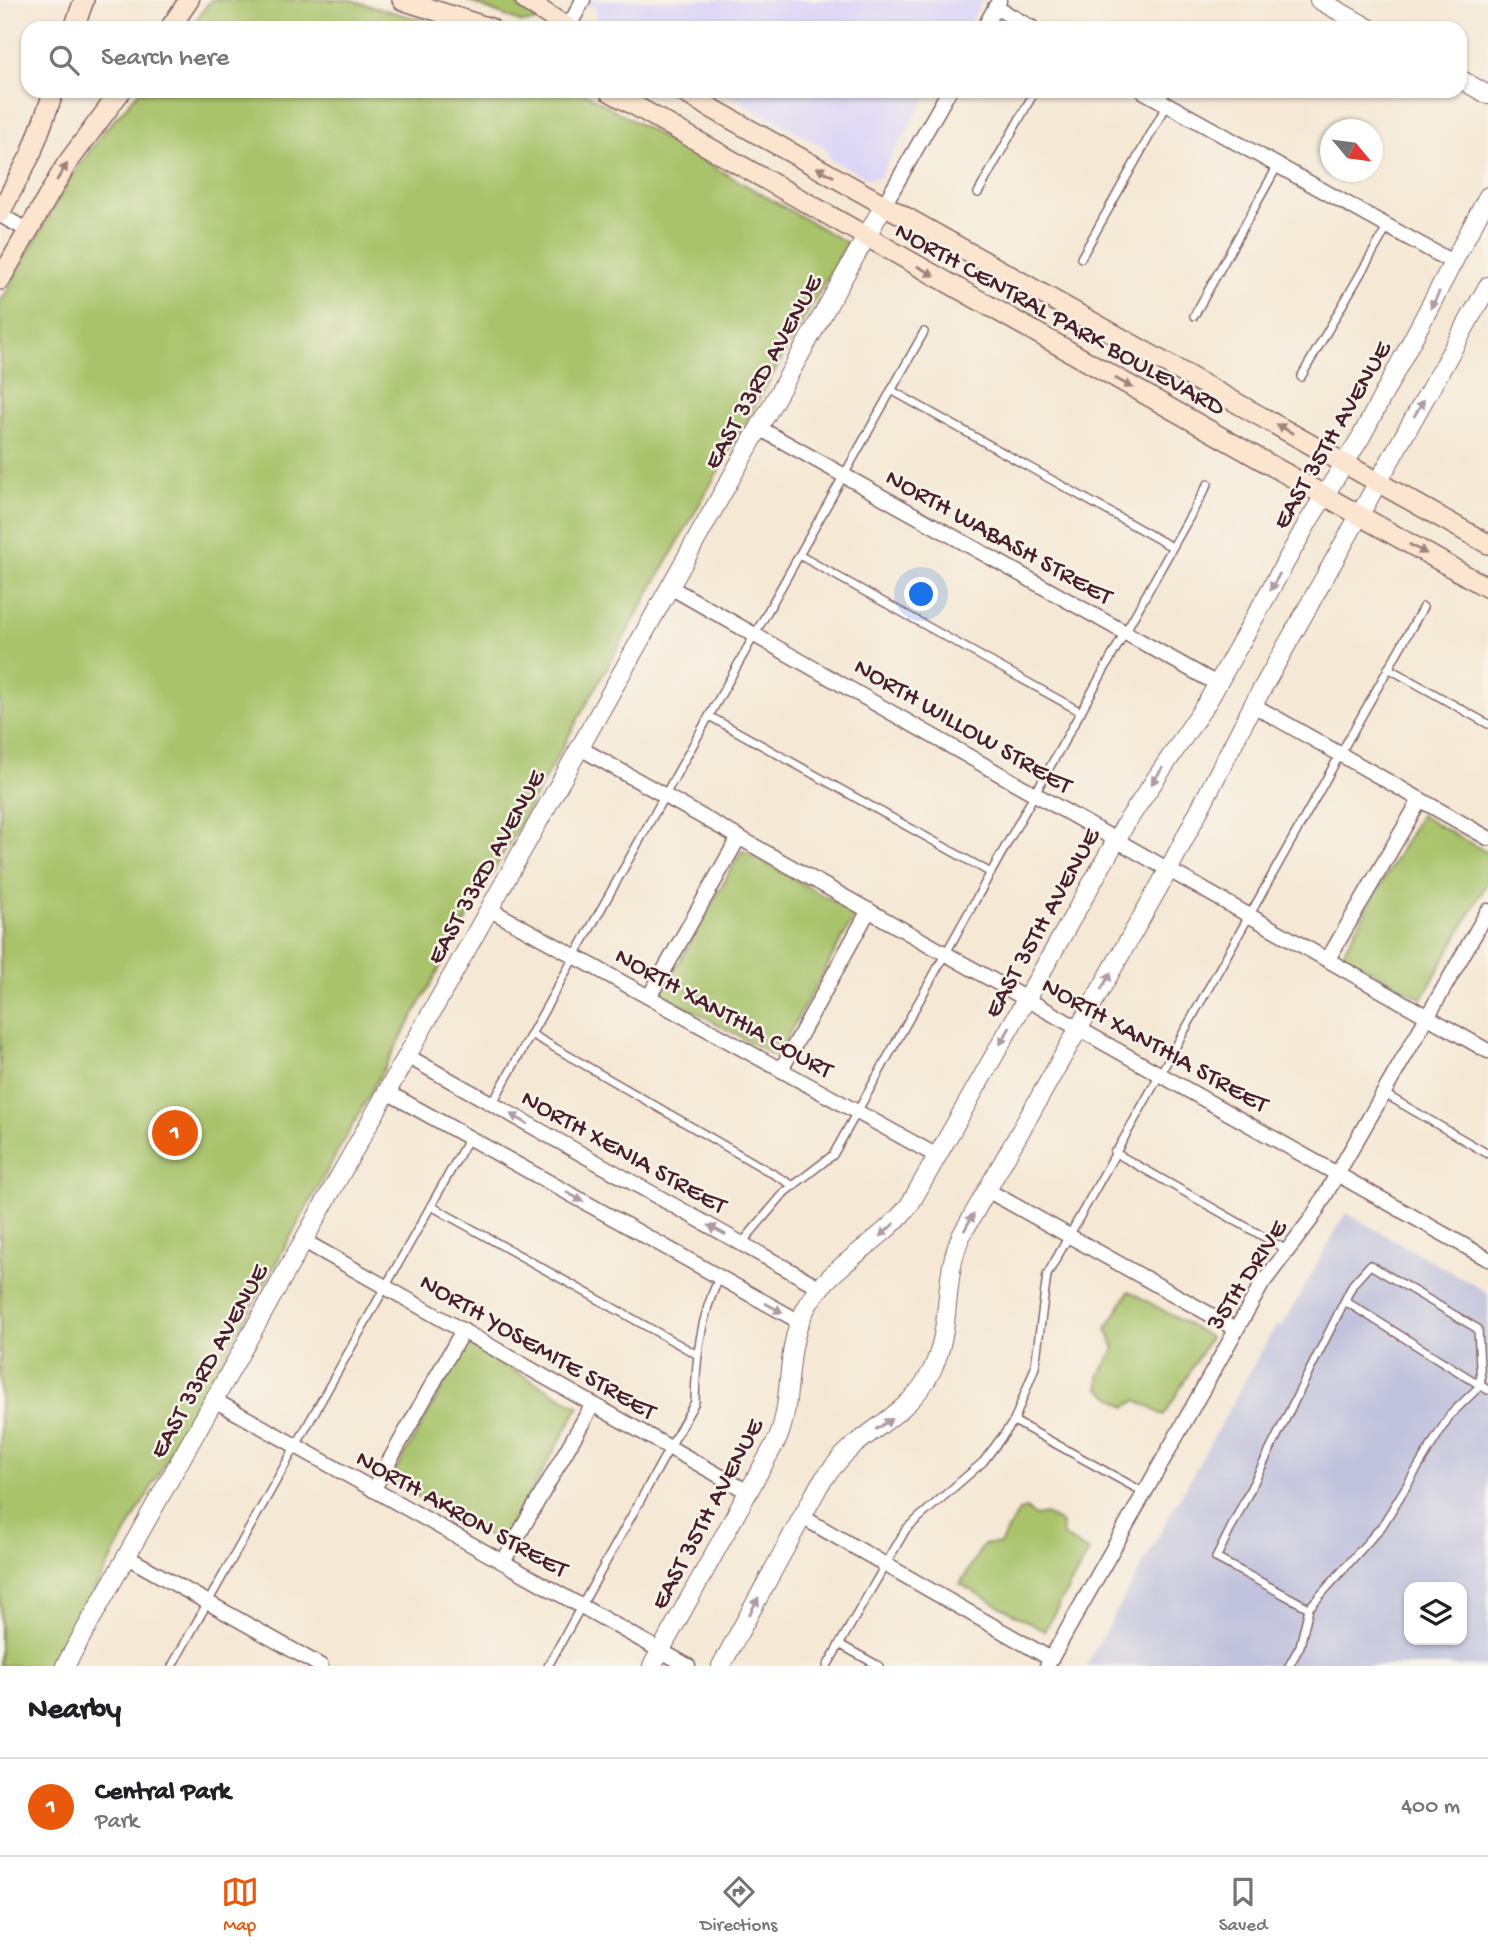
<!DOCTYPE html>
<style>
:root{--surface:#fff;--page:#f6f6f6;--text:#202124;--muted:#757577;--line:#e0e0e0;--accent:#ea580c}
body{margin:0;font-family:"Gochi Hand",sans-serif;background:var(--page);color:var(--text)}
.controls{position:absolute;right:21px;bottom:21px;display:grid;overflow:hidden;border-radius:14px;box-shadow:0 2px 5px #0004}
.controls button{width:63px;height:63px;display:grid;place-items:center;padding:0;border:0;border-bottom:2px solid var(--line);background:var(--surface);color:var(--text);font:35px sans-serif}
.compass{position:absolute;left:1320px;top:119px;width:63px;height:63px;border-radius:50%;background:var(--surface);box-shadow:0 2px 5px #0004;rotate:119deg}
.you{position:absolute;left:922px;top:595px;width:24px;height:24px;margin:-18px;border:5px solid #fff;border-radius:50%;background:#1a73e8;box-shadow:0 0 0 10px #1a73e833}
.badge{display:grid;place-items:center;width:46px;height:46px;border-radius:50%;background:var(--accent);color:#fff;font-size:23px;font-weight:700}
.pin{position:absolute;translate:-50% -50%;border:4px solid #fff;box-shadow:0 2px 7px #0006}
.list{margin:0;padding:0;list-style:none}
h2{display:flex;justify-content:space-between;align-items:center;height:91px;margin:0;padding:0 28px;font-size:30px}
h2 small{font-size:23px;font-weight:400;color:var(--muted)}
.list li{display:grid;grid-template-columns:46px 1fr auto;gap:21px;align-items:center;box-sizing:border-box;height:98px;padding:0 28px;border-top:2px solid var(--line)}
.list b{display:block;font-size:26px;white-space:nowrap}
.list p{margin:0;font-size:23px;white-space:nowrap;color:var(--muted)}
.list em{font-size:23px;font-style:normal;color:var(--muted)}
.icon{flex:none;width:38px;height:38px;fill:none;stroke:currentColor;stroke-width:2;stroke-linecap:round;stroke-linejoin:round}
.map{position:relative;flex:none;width:1488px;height:1666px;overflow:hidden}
.search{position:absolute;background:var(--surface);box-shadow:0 2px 5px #0004;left:21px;right:21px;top:21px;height:77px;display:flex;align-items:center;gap:18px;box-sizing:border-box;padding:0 24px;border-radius:21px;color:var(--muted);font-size:26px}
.sheet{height:189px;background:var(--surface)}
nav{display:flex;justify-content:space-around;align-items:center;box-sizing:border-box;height:98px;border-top:2px solid var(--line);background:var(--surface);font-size:19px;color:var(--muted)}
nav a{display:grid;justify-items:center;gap:4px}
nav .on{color:var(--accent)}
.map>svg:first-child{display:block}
</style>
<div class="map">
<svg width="1488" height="1666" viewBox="0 0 1488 1666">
<rect width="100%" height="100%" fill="#f7f3e8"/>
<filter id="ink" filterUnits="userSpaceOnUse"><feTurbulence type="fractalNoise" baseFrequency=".0143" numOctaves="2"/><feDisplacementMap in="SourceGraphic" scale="14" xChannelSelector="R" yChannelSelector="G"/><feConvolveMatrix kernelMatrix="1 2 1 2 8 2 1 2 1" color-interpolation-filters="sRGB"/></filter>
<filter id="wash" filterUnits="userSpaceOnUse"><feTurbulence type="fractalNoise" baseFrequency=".00686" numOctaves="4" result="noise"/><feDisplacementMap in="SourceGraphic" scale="28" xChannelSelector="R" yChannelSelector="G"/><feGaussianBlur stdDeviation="1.57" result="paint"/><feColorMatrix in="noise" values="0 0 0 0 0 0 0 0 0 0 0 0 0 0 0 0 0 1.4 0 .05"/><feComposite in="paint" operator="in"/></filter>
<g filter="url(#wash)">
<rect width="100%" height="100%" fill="#f5e8d4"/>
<path fill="#dbd6f7" d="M 582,0 L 983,0 L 967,28 L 599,28 L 595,7 Z
M 722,91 L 930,91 L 879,178 L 869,179 L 828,158 L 827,149 Z"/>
<path fill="#c1c2dd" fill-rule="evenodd" d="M 1346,1213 L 1488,1293 L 1488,1666 L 1086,1666 L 1276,1325 L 1281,1328 ZM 1409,1587 L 1462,1587 L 1462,1640 L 1409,1640 Z"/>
<path fill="#a8c36a" stroke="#79714a" stroke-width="2" d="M 211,0 L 350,0 L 450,28 L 190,28 Z
M 466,0 L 511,0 L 539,21 L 522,23 Z
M 140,91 L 581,91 L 847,243 L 582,712 L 52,1666 L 0,1666 L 0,303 L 71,177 L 105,130 Z
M 1420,815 L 1488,853 L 1488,881 L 1422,999 L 1342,954 Z
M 742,850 L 856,914 L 776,1057 L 662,993 Z
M 1129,1291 L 1210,1337 L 1164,1416 L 1137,1400 L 1126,1407 L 1099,1388 L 1099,1376 L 1115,1348 L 1106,1329 Z
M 467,1344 L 579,1407 L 501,1544 L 390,1481 Z
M 1026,1509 L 1035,1516 L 1046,1514 L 1062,1524 L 1063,1536 L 1089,1552 L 1044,1631 L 960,1584 L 984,1544 L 1000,1544 L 1019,1511 Z"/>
</g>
<g filter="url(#ink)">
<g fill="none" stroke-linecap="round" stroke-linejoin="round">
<g stroke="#866566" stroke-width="10">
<path id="service" d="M 978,193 L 1035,91
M 1081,258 L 1167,105
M 1194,316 L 1277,167
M 1301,377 L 1388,226
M 891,390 L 1172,547
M 799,555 L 1081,712
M 1388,668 L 1488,724
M 709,716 L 991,873
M 531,1034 L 794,1186
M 1383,1093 L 1488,1154
M 492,1104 L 924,332
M 1114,1152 L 1287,1250
M 431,1206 L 696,1354
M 741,1244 L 785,1192 L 833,1155 L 1208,484
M 1370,1265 L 1478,1329 L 1481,1385 L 1450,1415 L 1382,1526 L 1309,1608 L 1216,1558 L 1353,1284 Z
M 1345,1301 L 1488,1390
M 1014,1421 L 1145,1493
M 839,1644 L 879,1666
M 172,1666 L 469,1138
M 548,1666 L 695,1402 C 696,1358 700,1318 719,1278
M 827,1666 L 906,1529 L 983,1462 L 1014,1421 L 1035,1367 L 1047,1275 L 1423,607
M 1289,1666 L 1300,1646 L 1309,1608"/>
</g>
<g stroke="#866566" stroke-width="17">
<path id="minor" d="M 995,7 L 1032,28
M 568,28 L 583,0
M 984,28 L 999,1
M 1143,91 L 1454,263
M 884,205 L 949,91
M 0,215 L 27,230
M 759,428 L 1217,684
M 670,587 L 1488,1051
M 1253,705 L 1488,838
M 580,748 L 1488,1259
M 489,909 L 937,1156
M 1328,959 L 1420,800
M 649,997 L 739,837
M 407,1056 L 819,1287
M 781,1070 L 869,910
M 387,1092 L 800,1322
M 987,1190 L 1236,1329
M 304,1241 L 750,1493
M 214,1400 L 688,1666
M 373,1490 L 463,1330
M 802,1517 L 1051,1659
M 127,1557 L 321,1666
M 503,1562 L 593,1404
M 1047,1666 L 1262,1284 L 1312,1218 L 1488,911"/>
</g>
<g stroke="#866566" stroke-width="20">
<path id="tertiary" d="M 1319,0 L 1369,28
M 1460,79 L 1488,95
M 65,1666 L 884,205
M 652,1666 L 778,1438 C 794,1397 784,1353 804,1312 C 828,1264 879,1246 910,1204 L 1126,823 L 1208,701 L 1308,522 L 1361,437 L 1488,196
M 721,1666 L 820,1484 C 831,1469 842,1455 856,1444 C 884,1421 915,1405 932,1370 C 953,1327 942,1279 961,1236 L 1169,869 L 1253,705 L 1488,286"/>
</g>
<g stroke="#866566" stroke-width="22">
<path id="secondary" d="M 402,0 L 490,28
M 525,0 L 568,28
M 74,28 L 84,0
M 170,28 L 189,0
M 609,91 L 1488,588
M 681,91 L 1488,544
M 0,213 L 31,154 L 54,91
M 0,280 L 66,165 L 121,91"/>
</g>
<use href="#service" stroke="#fff" stroke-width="7"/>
<use href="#minor" stroke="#fff" stroke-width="14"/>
<use href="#tertiary" stroke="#fff" stroke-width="18"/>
<use href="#secondary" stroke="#fbe5cf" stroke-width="19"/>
</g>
<defs><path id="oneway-solid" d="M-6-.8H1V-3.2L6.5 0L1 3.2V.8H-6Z" transform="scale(1.75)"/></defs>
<g fill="#a2827d">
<use href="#oneway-solid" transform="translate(62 172) rotate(-58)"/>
<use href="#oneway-solid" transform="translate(825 172) rotate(-151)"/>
<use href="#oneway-solid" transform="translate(926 271) rotate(29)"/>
<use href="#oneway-solid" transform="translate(1124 383) rotate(29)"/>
<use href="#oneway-solid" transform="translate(1285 429) rotate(-151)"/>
<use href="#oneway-solid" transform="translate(1418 549) rotate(29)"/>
</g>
<g fill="#ae9aa0">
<use href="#oneway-solid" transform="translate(1435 300) rotate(117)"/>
<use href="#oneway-solid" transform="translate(1419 408) rotate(-60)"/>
<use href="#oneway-solid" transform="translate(1275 582) rotate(119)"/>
<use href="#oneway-solid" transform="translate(1157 776) rotate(124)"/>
<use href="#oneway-solid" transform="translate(1106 981) rotate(-60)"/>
<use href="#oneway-solid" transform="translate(1005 1036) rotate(120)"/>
<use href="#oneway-solid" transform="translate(519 1119) rotate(-151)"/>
<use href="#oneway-solid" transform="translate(575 1197) rotate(29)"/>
<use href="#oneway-solid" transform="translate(969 1222) rotate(-61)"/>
<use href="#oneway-solid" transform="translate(717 1230) rotate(-151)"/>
<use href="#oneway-solid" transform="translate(887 1230) rotate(138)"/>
<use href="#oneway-solid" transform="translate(774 1308) rotate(29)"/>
<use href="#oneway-solid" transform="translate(884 1424) rotate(-34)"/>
<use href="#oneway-solid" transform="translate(754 1606) rotate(-62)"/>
</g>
</g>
<g text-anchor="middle" stroke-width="5" stroke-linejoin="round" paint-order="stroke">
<g font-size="26" fill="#4a1f2b" stroke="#f7f3e8">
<text transform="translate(1061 317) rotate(29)" y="9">NORTH CENTRAL PARK BOULEVARD</text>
<text transform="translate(761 371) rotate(-61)" y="9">EAST 33RD AVENUE</text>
<text transform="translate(1330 434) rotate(-60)" y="9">EAST 35TH AVENUE</text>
<text transform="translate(1000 535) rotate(29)" y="9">NORTH WABASH STREET</text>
<text transform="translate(964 724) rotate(30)" y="9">NORTH WILLOW STREET</text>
<text transform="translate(484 866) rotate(-61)" y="9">EAST 33RD AVENUE</text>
<text transform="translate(1040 922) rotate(-61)" y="9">EAST 35TH AVENUE</text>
<text transform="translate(725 1011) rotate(29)" y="9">NORTH XANTHIA COURT</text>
<text transform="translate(1156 1043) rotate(29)" y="9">NORTH XANTHIA STREET</text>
<text transform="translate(625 1150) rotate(29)" y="9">NORTH XENIA STREET</text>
<text transform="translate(1245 1274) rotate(-57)" y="9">35TH DRIVE</text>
<text transform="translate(539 1345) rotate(30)" y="9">NORTH YOSEMITE STREET</text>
<text transform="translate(207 1360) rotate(-61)" y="9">EAST 33RD AVENUE</text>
<text transform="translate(463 1512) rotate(29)" y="9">NORTH AKRON STREET</text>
<text transform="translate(705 1513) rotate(-62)" y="9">EAST 35TH AVENUE</text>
</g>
</g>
</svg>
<div class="controls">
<button><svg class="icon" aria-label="layers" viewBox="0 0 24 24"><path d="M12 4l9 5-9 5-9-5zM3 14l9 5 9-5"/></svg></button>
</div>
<svg class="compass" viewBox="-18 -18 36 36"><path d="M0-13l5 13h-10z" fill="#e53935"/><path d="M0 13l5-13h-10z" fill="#757577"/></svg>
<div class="you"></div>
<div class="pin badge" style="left:175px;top:1133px">1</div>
<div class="search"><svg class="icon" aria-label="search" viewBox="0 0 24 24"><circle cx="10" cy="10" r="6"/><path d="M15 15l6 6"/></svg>Search here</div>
</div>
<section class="sheet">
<h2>Nearby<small></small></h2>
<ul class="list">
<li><span class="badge">1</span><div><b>Central Park</b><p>Park</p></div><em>400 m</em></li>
</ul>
</section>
<nav>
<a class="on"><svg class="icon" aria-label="map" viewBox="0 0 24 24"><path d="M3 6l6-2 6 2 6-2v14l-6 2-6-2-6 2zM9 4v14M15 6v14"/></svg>Map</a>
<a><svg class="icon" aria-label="directions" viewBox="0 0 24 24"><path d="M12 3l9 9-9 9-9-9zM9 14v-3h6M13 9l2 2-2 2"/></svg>Directions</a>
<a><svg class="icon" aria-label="saved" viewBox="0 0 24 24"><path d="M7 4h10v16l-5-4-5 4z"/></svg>Saved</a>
</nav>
